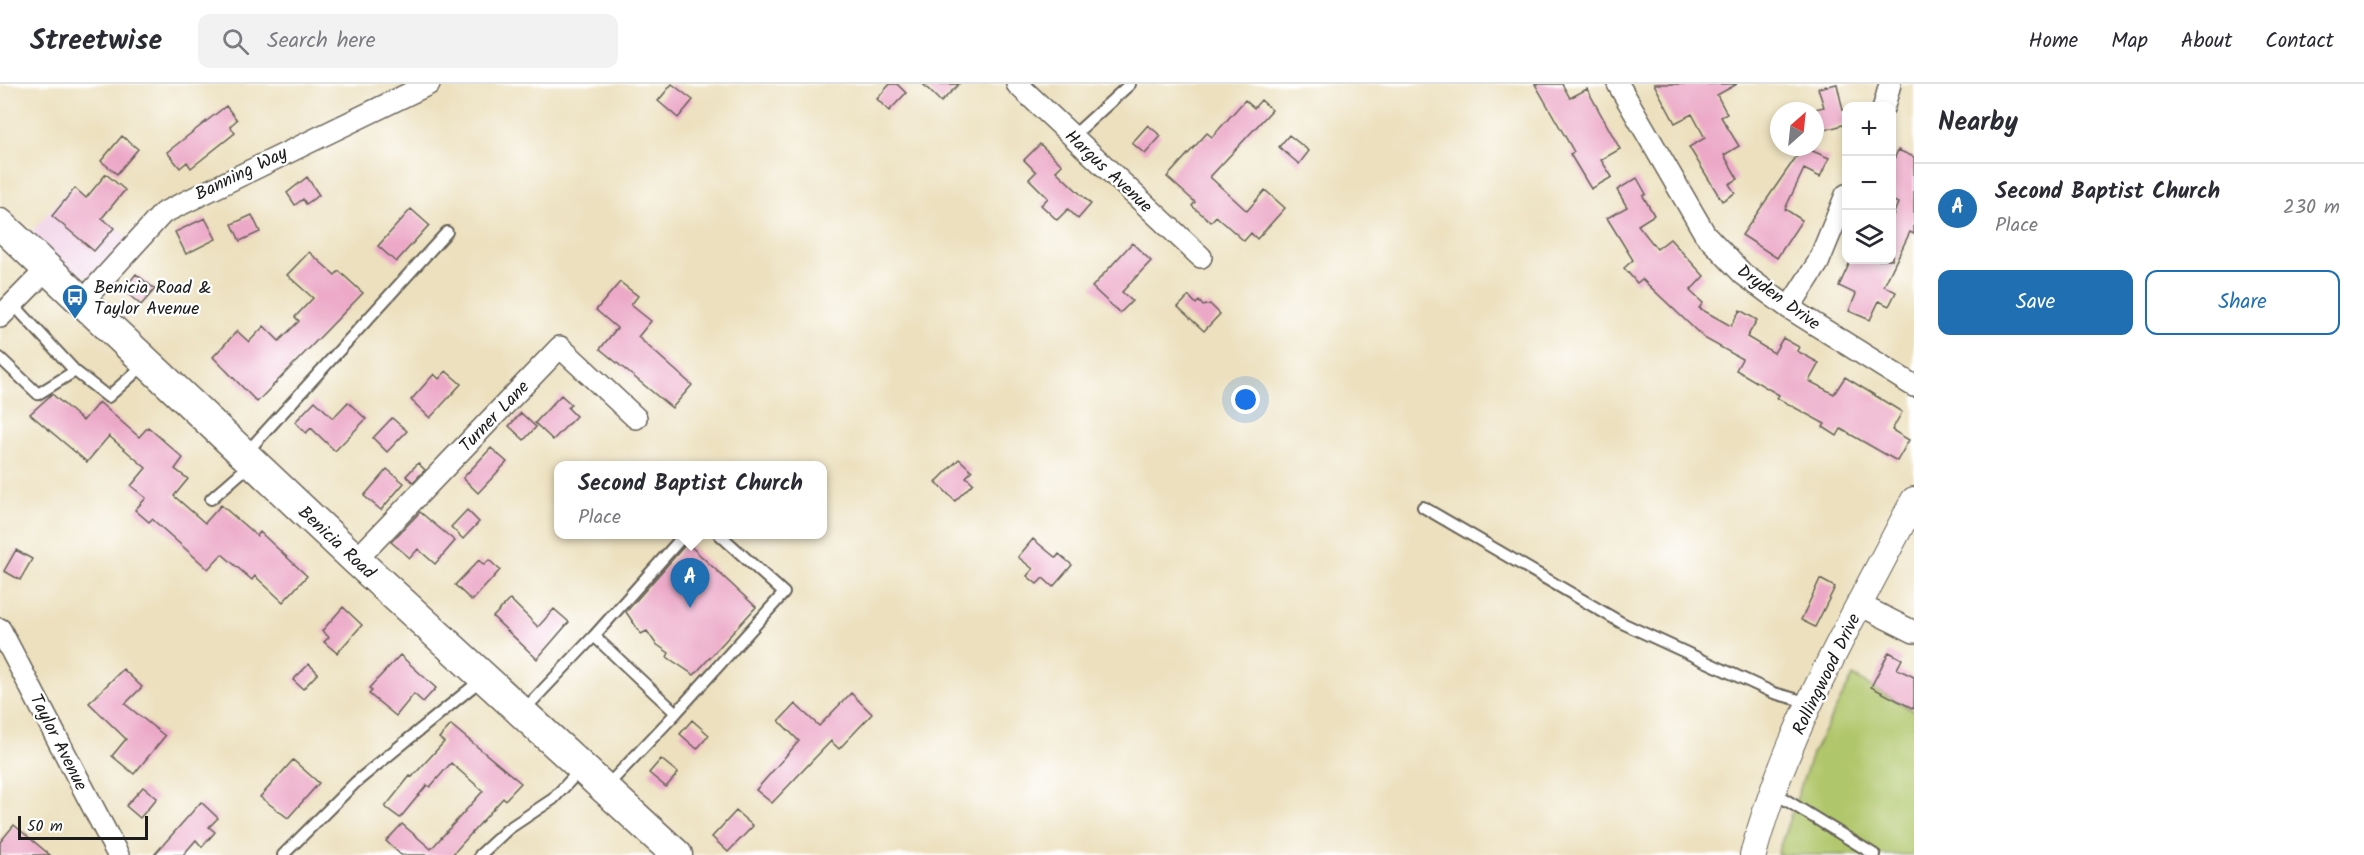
<!DOCTYPE html>
<meta charset="utf-8">
<style>
:root{--surface:#fff;--page:#f2f2f3;--text:#2b2b33;--muted:#7c7c81;--line:#e1e1e2;--accent:#1f6fb2}
body{margin:0;font-family:Kalam,sans-serif;background:var(--page);color:var(--text)}
.controls{position:absolute;right:18px;top:18px;display:grid;overflow:hidden;border-radius:12px;box-shadow:0 3px 9px #0003}
.controls button{width:54px;height:54px;display:grid;place-items:center;padding:0;border:0;border-bottom:2px solid var(--line);background:var(--surface);color:var(--text);font:30px sans-serif}
.compass{position:absolute;left:1770px;top:18px;width:54px;height:54px;border-radius:50%;background:var(--surface);box-shadow:0 3px 9px #0003;rotate:27deg}
.scale{position:absolute;left:18px;bottom:15px;width:130px;box-sizing:border-box;padding-left:6px;border:3px solid #1c1c1c;border-top:0;font-size:16px;line-height:21px;white-space:nowrap;color:#1c1c1c;-webkit-text-stroke:4px #fff;paint-order:stroke}
.you{position:absolute;left:1246px;top:316px;width:21px;height:21px;margin:-15px;border:4px solid #fff;border-radius:50%;background:#1a73e8;box-shadow:0 0 0 9px #1a73e833}
.badge{display:grid;place-items:center;width:39px;height:39px;border-radius:50%;background:var(--accent);color:#fff;font-size:20px;font-weight:700}
.pin{position:absolute;translate:-50% -50px;filter:drop-shadow(0 2px 3px #0008)}
.pin::after{content:'';position:absolute;top:32px;width:21px;height:18px;background:inherit;clip-path:polygon(0 0,100% 0,50% 100%)}
.popup{position:absolute;left:554px;top:377px;width:273px;height:78px;box-sizing:border-box;display:grid;place-content:center;border-radius:12px;background:var(--surface);filter:drop-shadow(0 2px 4px #0005);font-size:20px;white-space:nowrap;color:var(--muted)}
.popup b{font-size:22px;color:var(--text)}
.popup::after{content:'';position:absolute;left:50%;top:100%;margin-left:-12px;border:12px solid transparent;border-top-color:var(--surface)}
.list{margin:0;padding:0;list-style:none}
h2{display:flex;justify-content:space-between;align-items:center;height:78px;margin:0;padding:0 24px;font-size:26px}
h2 small{font-size:20px;font-weight:400;color:var(--muted)}
.list li{display:grid;grid-template-columns:39px 1fr auto;gap:18px;align-items:center;box-sizing:border-box;height:90px;padding:0 24px;border-top:2px solid var(--line)}
.list b{display:block;font-size:22px;white-space:nowrap}
.list p{margin:0;font-size:20px;white-space:nowrap;color:var(--muted)}
.list em{font-size:20px;font-style:normal;color:var(--muted)}
.actions{display:flex;gap:12px;padding:18px 24px}
.actions a{flex:1;padding:14px 0;border:2px solid var(--accent);border-radius:12px;text-align:center;font-size:21px;color:var(--accent)}
.actions .main{background:var(--accent);color:#fff}
.icon{flex:none;width:33px;height:33px;fill:none;stroke:currentColor;stroke-width:2;stroke-linecap:round;stroke-linejoin:round}
.map{position:relative;flex:none;width:1914px;height:771px;overflow:hidden}
header{display:flex;align-items:center;gap:36px;box-sizing:border-box;height:84px;padding:0 30px;background:var(--surface);border-bottom:2px solid var(--line)}
header strong{font-size:28px}
nav{display:flex;gap:33px;margin-inline-start:auto;font-size:21px}
.search{width:420px;height:54px;background:var(--page);display:flex;align-items:center;gap:15px;box-sizing:border-box;padding:0 21px;border-radius:12px;color:var(--muted);font-size:22px}
main{display:flex}
aside{flex:1;background:var(--surface)}
.map>svg:first-child{display:block}
</style>
<header>
<strong>Streetwise</strong>
<div class="search"><svg class="icon" aria-label="search" viewBox="0 0 24 24"><circle cx="10" cy="10" r="6"/><path d="M15 15l6 6"/></svg>Search here</div>
<nav><a>Home</a><a>Map</a><a>About</a><a>Contact</a></nav>
</header>
<main>
<div class="map">
<svg width="1914" height="771" viewBox="0 0 1914 771">
<rect width="100%" height="100%" fill="#fff"/>
<filter id="ink" filterUnits="userSpaceOnUse"><feTurbulence type="fractalNoise" baseFrequency=".0167" numOctaves="2"/><feDisplacementMap in="SourceGraphic" scale="12" xChannelSelector="R" yChannelSelector="G"/><feConvolveMatrix kernelMatrix="1 2 1 2 8 2 1 2 1" color-interpolation-filters="sRGB"/></filter>
<filter id="wash" filterUnits="userSpaceOnUse"><feTurbulence type="fractalNoise" baseFrequency=".008" numOctaves="4" result="noise"/><feDisplacementMap in="SourceGraphic" scale="24" xChannelSelector="R" yChannelSelector="G"/><feGaussianBlur stdDeviation="1.35" result="paint"/><feColorMatrix in="noise" values="0 0 0 0 0 0 0 0 0 0 0 0 0 0 0 0 0 1.4 0 .05"/><feComposite in="paint" operator="in"/></filter>
<g filter="url(#wash)">
<rect width="100%" height="100%" fill="#ece0be"/>
<path fill="#f0d0e5" d="M 70,103 L 128,154 L 95,193 L 72,192 L 30,150 Z"/>
<path fill="#b0c66b" stroke="#667144" stroke-width="1.5" d="M 1853,592 L 1914,627 L 1914,771 L 1777,771 L 1812,670 Z"/>
<g id="blocks">
<path fill="#eca9c7" d="M 672,0 L 693,16 L 678,34 L 658,17 Z
M 890,0 L 897,0 L 906,9 L 889,27 L 877,15 Z
M 923,0 L 959,0 L 941,18 Z
M 1535,0 L 1562,0 L 1570,14 L 1587,5 L 1620,65 L 1601,76 L 1612,93 L 1591,105 L 1570,70 L 1574,68 Z
M 1654,0 L 1737,0 L 1717,11 L 1727,30 L 1721,33 L 1739,62 L 1724,71 L 1738,95 L 1729,100 L 1735,109 L 1722,117 L 1689,63 L 1705,54 L 1692,30 L 1675,39 Z
M 1837,0 L 1846,40 L 1815,49 L 1815,25 L 1824,23 L 1818,4 Z
M 1245,16 L 1254,24 L 1261,16 L 1272,26 L 1210,93 L 1247,127 L 1265,106 L 1285,124 L 1257,155 L 1251,149 L 1244,157 L 1216,132 L 1211,138 L 1192,122 L 1195,118 L 1167,93 L 1207,49 L 1212,53 Z
M 226,22 L 237,36 L 230,42 L 235,49 L 191,84 L 187,78 L 180,84 L 167,68 Z
M 1148,41 L 1161,52 L 1145,70 L 1132,59 Z
M 1289,51 L 1309,67 L 1299,80 L 1279,63 Z
M 122,52 L 138,65 L 117,90 L 101,77 Z
M 1040,60 L 1062,81 L 1056,87 L 1091,120 L 1078,135 L 1068,125 L 1057,136 L 1041,121 L 1048,114 L 1029,95 L 1036,88 L 1024,76 Z
M 1803,63 L 1829,74 L 1820,93 L 1804,85 L 1785,125 L 1802,136 L 1777,174 L 1742,151 Z
M 1898,66 L 1914,73 L 1914,150 L 1910,148 L 1884,202 L 1896,208 L 1889,222 L 1879,217 L 1870,236 L 1849,227 L 1856,210 L 1839,202 L 1851,176 L 1892,176 L 1892,134 L 1898,119 L 1892,116 L 1892,80 Z
M 106,90 L 125,106 L 102,134 L 114,144 L 94,167 L 52,132 L 75,104 L 86,114 Z
M 307,93 L 319,111 L 306,120 L 303,115 L 295,121 L 287,109 Z
M 1637,94 L 1646,110 L 1643,112 L 1654,131 L 1638,141 L 1657,165 L 1670,155 L 1704,192 L 1690,207 L 1703,219 L 1699,224 L 1731,242 L 1740,226 L 1757,236 L 1747,253 L 1774,269 L 1783,254 L 1799,263 L 1797,267 L 1819,279 L 1809,297 L 1834,310 L 1845,293 L 1902,328 L 1892,346 L 1909,356 L 1897,377 L 1841,345 L 1837,352 L 1823,343 L 1825,340 L 1777,314 L 1779,311 L 1736,286 L 1742,275 L 1704,254 L 1642,195 L 1637,199 L 1624,184 L 1633,176 L 1607,134 L 1627,123 L 1617,106 Z
M 411,125 L 429,141 L 396,178 L 378,162 Z
M 252,131 L 260,148 L 240,157 L 232,140 Z
M 205,134 L 216,155 L 186,170 L 175,148 Z
M 1132,159 L 1151,177 L 1122,208 L 1132,217 L 1120,229 L 1092,203 Z
M 309,168 L 335,191 L 339,187 L 363,209 L 257,318 L 213,273 L 237,247 L 249,258 L 264,242 L 279,257 L 299,237 L 295,233 L 313,214 L 287,191 Z
M 136,190 L 155,205 L 141,221 L 123,206 Z
M 620,198 L 638,212 L 631,221 L 651,237 L 638,253 L 692,301 L 672,324 L 600,265 L 617,244 L 596,226 Z
M 1189,212 L 1196,220 L 1199,217 L 1203,222 L 1210,220 L 1220,230 L 1204,247 L 1178,223 Z
M 446,287 L 461,300 L 430,334 L 411,316 L 434,290 L 439,295 Z
M 52,310 L 83,337 L 99,318 L 139,353 L 148,343 L 183,374 L 175,385 L 188,395 L 174,412 L 205,439 L 221,421 L 257,452 L 260,448 L 307,492 L 283,518 L 255,492 L 252,496 L 222,470 L 208,485 L 152,435 L 149,438 L 135,426 L 146,414 L 131,402 L 146,384 L 109,352 L 87,378 L 30,330 Z
M 561,311 L 571,320 L 568,324 L 576,332 L 553,356 L 535,339 Z
M 315,317 L 333,334 L 348,318 L 366,335 L 335,367 L 311,344 L 306,349 L 295,338 Z
M 521,329 L 536,343 L 524,356 L 509,342 Z
M 392,334 L 407,347 L 387,368 L 373,354 Z
M 491,364 L 507,378 L 478,409 L 463,394 Z
M 959,375 L 972,387 L 966,393 L 973,399 L 955,417 L 936,398 Z
M 418,379 L 425,386 L 413,398 L 406,392 Z
M 387,385 L 404,399 L 381,426 L 364,412 Z
M 467,426 L 479,438 L 463,455 L 451,443 Z
M 420,428 L 455,457 L 435,480 L 418,465 L 410,474 L 391,458 Z
M 1033,455 L 1056,474 L 1059,470 L 1072,481 L 1053,503 L 1043,494 L 1037,500 L 1027,492 L 1033,485 L 1018,473 Z
M 687,459 L 756,523 L 694,591 L 667,573 L 669,569 L 656,560 L 647,547 L 641,550 L 626,528 Z
M 16,466 L 32,475 L 20,496 L 4,487 Z
M 479,476 L 484,481 L 489,476 L 500,486 L 472,517 L 455,501 Z
M 1820,495 L 1835,503 L 1815,543 L 1801,536 Z
M 510,515 L 538,543 L 554,525 L 569,538 L 537,575 L 493,533 Z
M 343,523 L 362,541 L 337,569 L 324,558 L 329,553 L 322,547 Z
M 1889,568 L 1902,575 L 1897,585 L 1914,593 L 1914,625 L 1871,603 Z
M 400,571 L 436,604 L 423,618 L 414,610 L 396,632 L 369,610 L 372,607 L 369,604 Z
M 309,580 L 318,589 L 303,605 L 293,596 Z
M 123,585 L 142,603 L 125,620 L 165,652 L 134,690 L 112,672 L 126,655 L 89,619 Z
M 851,609 L 872,630 L 839,665 L 831,657 L 772,719 L 756,706 L 799,657 L 779,637 L 795,620 L 819,642 Z
M 692,636 L 709,651 L 697,665 L 680,650 Z
M 451,641 L 521,699 L 505,716 L 503,714 L 452,771 L 401,771 L 386,757 L 402,740 L 431,765 L 483,707 L 451,679 L 430,703 L 427,701 L 400,734 L 385,723 L 410,692 L 412,693 L 444,658 L 439,654 Z
M 661,675 L 678,689 L 666,703 L 649,689 Z
M 293,676 L 319,699 L 288,734 L 260,713 Z
M 143,703 L 157,714 L 140,734 L 126,722 Z
M 201,718 L 218,734 L 209,743 L 215,748 L 202,763 L 196,756 L 183,771 L 154,771 Z
M 736,727 L 753,742 L 728,768 L 712,753 Z
M 14,741 L 50,771 L 0,771 L 0,758 Z"/>
</g>
</g>
<g filter="url(#ink)">
<use href="#blocks" fill-opacity="0" stroke="#656155" stroke-width="1.5"/>
<g fill="none" stroke-linecap="round" stroke-linejoin="round">
<g stroke="#656155" stroke-width="14">
<path id="service" d="M 1072,53 L 1130,0
M 0,274 L 38,310 L 75,287 L 13,220
M 75,287 L 108,313 L 146,279
M 246,369 L 447,148
M 211,415 L 252,379
M 1423,423 L 1622,539 L 1774,609 L 1810,619
M 594,552 L 685,450
M 522,628 L 594,552 L 676,629 L 605,704
M 676,629 L 784,509 L 719,450
M 1773,708 L 1875,771
M 283,771 L 356,698 L 482,595
M 480,771 L 508,745 L 553,715 L 580,686"/>
</g>
<g stroke="#656155" stroke-width="24">
<path id="minor" d="M 1017,0 L 1201,173
M 1618,0 L 1705,150 L 1743,190 L 1789,224 L 1914,302
M 1884,22 L 1890,0
M 82,218 L 163,129 L 429,0
M 1789,224 L 1818,179 L 1846,111
M 0,233 L 47,185
M 356,476 L 560,263 L 636,334
M 1860,521 L 1914,548
M 0,545 L 118,771"/>
</g>
<g stroke="#656155" stroke-width="28">
<path id="tertiary" d="M 1753,771 C 1786,645 1855,531 1914,416"/>
</g>
<g stroke="#656155" stroke-width="33">
<path id="secondary" d="M 0,140 L 356,476 L 677,771"/>
</g>
<use href="#service" stroke="#fff" stroke-width="10"/>
<use href="#minor" stroke="#fff" stroke-width="21"/>
<use href="#tertiary" stroke="#fff" stroke-width="26"/>
<use href="#secondary" stroke="#fff" stroke-width="30"/>
</g>
</g>
<defs>
<g id="bus-pin" transform="scale(1.35)"><path d="M0 17L-7.5 6A9.5 9.5 0 1 1 7.5 6Z" fill="#1f6fb2" stroke="#fff"/><path d="M-5-6H5V4H4V6H2V4H-2V6H-4V4H-5ZM-3.5-4V0h7V-4ZM-3.5 1.2v1.5H-2V1.2ZM2 1.2v1.5H3.5V1.2Z" fill="#fff"/></g>
</defs>
<g fill-rule="evenodd">
<use href="#bus-pin" x="75" y="213"/>
</g>
<g text-anchor="middle" stroke-width="4.5" stroke-linejoin="round" paint-order="stroke">
<g font-size="18" fill="#1c1c1c" stroke="#fff">
<text transform="translate(1109 87) rotate(43)" y="6">Hargus Avenue</text>
<text transform="translate(241 89) rotate(-26)" y="6">Banning Way</text>
<text transform="translate(1779 213) rotate(36)" y="6">Dryden Drive</text>
<text transform="translate(494 332) rotate(-46)" y="6">Turner Lane</text>
<text transform="translate(337 458) rotate(43)" y="6">Benicia Road</text>
<text transform="translate(1826 590) rotate(-64)" y="6">Rollingwood Drive</text>
<text transform="translate(59 658) rotate(63)" y="6">Taylor Avenue</text>
</g>
<g font-size="18" fill="#1c1c1c" stroke="#fff" text-anchor="start">
<text x="94" y="209">Benicia Road &amp;<tspan x="94" dy="21">Taylor Avenue</tspan></text>
</g>
</g>
</svg>
<div class="controls">
<button>+</button>
<button>−</button>
<button><svg class="icon" aria-label="layers" viewBox="0 0 24 24"><path d="M12 4l9 5-9 5-9-5zM3 14l9 5 9-5"/></svg></button>
</div>
<svg class="compass" viewBox="-18 -18 36 36"><path d="M0-13l5 13h-10z" fill="#e53935"/><path d="M0 13l5-13h-10z" fill="#7c7c81"/></svg>
<div class="scale">50 m</div>
<div class="you"></div>
<div class="pin badge" style="left:690px;top:524px">A</div>
<div class="popup"><b>Second Baptist Church</b>Place</div>
</div>
<aside>
<h2>Nearby<small></small></h2>
<ul class="list">
<li><span class="badge">A</span><div><b>Second Baptist Church</b><p>Place</p></div><em>230 m</em></li>
</ul>
<div class="actions"><a class="main">Save</a><a>Share</a></div>
</aside>
</main>
